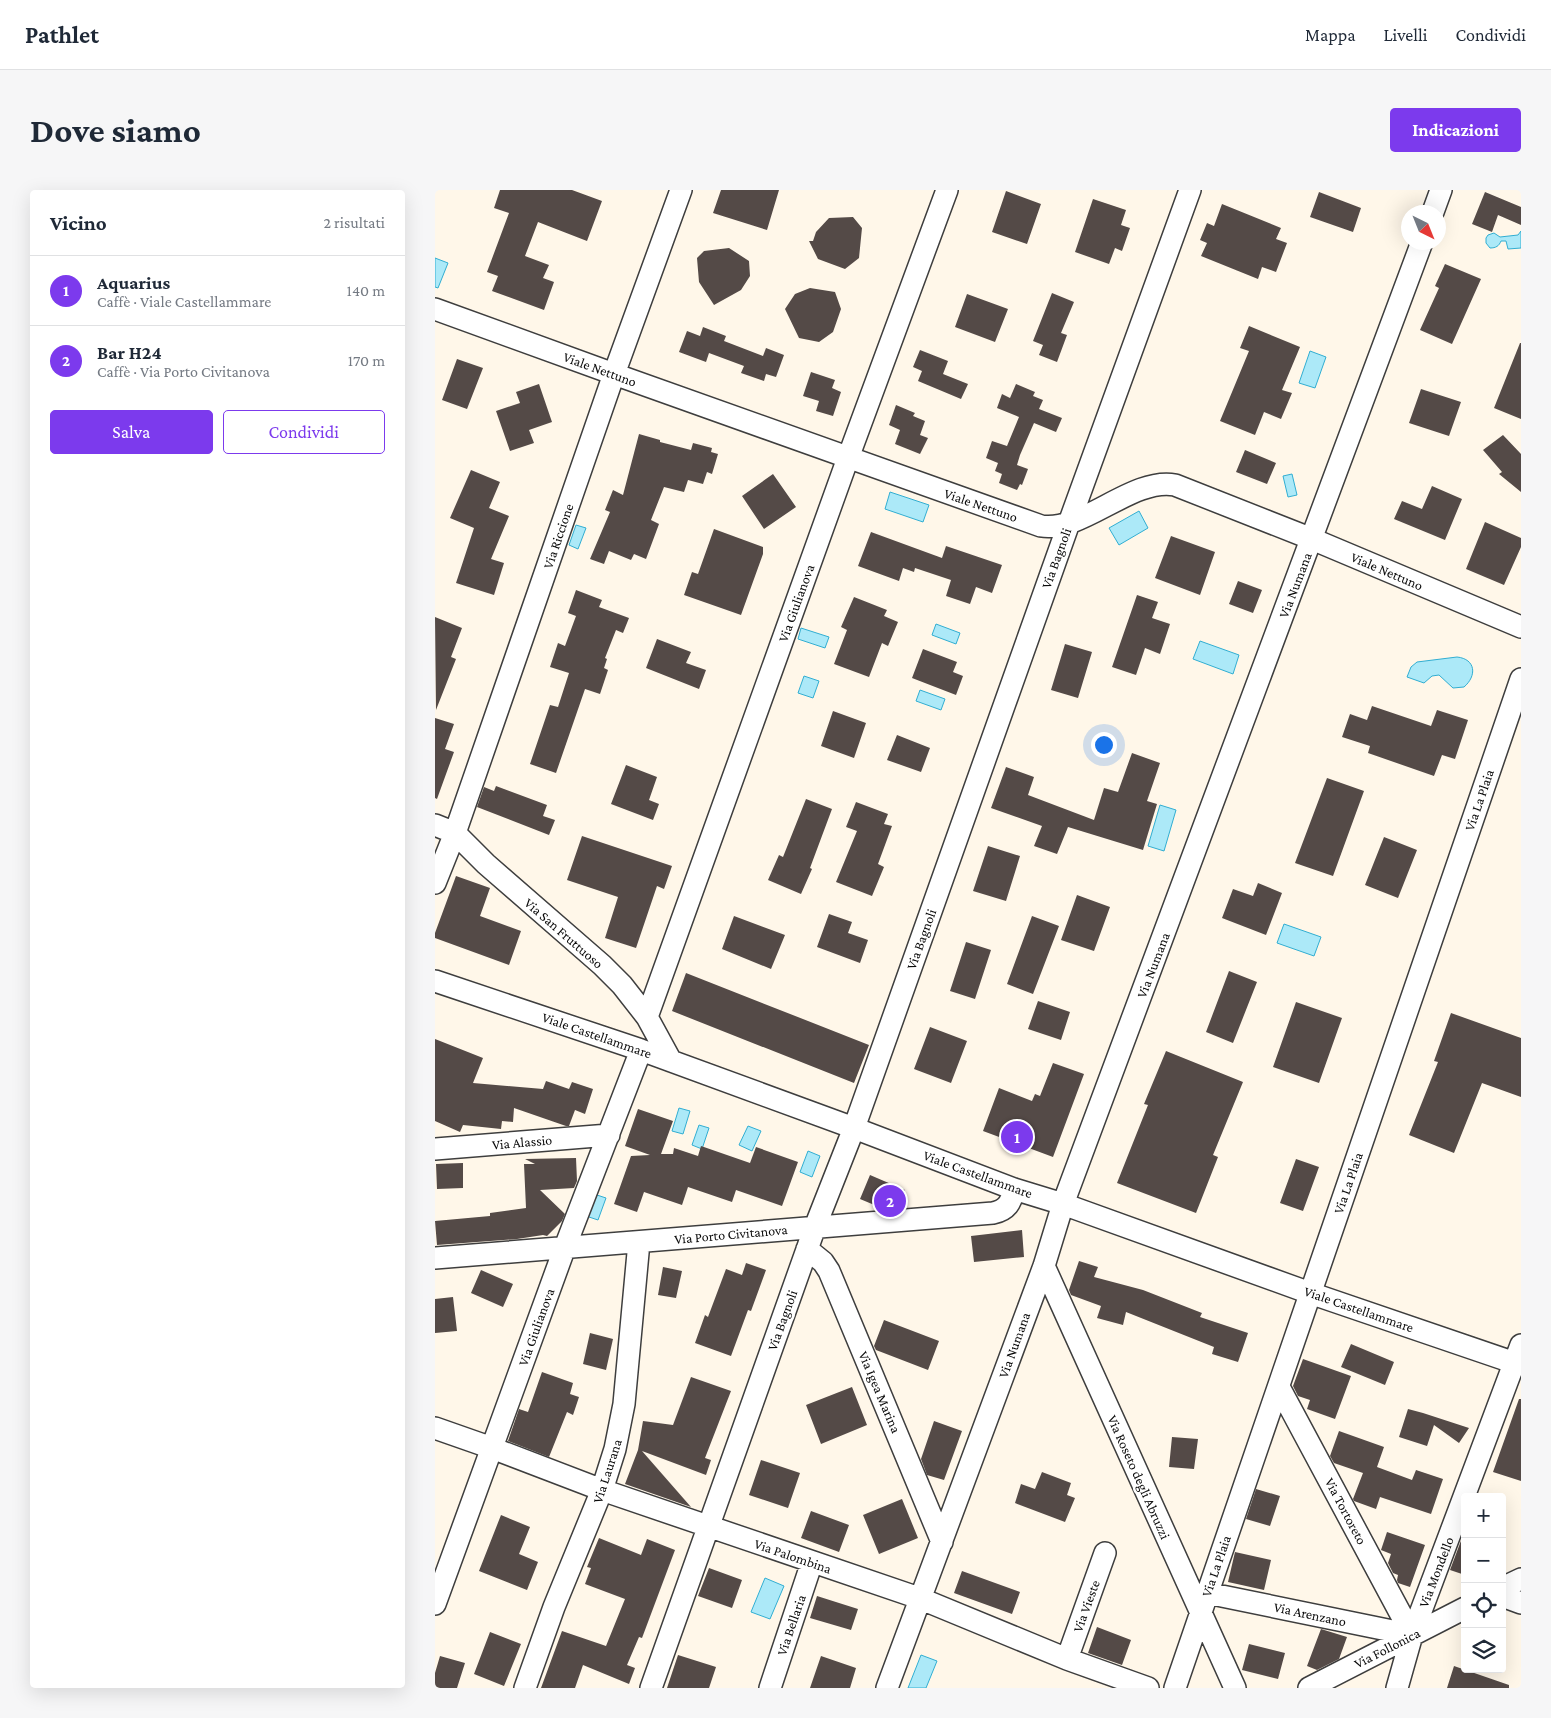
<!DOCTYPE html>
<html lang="it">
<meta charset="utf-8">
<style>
:root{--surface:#fff;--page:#f6f6f7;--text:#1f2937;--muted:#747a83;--line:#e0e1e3;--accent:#7c3aed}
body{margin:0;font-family:"Crimson Pro",serif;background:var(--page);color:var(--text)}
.controls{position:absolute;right:15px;bottom:15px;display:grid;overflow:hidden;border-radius:5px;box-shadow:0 5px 20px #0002}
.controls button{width:45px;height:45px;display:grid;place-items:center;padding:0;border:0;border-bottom:1px solid var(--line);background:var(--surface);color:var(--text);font:25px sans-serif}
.compass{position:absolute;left:966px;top:15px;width:45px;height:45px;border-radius:50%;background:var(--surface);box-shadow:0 5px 20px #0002;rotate:137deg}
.you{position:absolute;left:668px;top:554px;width:18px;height:18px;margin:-12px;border:4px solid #fff;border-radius:50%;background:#1a73e8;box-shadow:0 0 0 8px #1a73e833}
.badge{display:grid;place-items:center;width:32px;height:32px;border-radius:50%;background:var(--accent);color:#fff;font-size:16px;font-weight:700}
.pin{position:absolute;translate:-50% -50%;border:2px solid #fff;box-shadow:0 1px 5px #0006}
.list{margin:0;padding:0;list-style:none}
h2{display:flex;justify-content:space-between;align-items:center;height:65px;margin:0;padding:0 20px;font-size:21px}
h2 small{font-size:16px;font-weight:400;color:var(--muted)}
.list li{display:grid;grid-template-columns:32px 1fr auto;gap:15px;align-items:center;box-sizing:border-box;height:70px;padding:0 20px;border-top:1px solid var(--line)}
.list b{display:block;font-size:19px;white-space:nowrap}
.list p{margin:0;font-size:16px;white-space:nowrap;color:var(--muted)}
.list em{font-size:16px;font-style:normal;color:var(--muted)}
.actions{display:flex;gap:10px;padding:15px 20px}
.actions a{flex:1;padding:11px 0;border:1px solid var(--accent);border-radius:5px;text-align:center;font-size:18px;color:var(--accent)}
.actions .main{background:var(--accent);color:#fff}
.icon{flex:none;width:28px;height:28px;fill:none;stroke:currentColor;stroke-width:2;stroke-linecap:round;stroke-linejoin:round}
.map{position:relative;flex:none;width:1086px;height:1498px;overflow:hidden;border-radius:5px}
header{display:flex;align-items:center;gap:30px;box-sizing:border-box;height:70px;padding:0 25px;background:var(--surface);border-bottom:1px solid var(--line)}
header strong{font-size:24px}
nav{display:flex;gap:28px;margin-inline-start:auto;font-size:18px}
.intro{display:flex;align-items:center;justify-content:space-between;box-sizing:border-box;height:120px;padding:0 30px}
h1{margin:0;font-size:35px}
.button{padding:12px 22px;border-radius:5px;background:var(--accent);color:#fff;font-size:18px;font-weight:700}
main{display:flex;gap:30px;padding:0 30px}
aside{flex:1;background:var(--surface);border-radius:5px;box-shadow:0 5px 20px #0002}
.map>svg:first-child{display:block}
</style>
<header>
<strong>Pathlet</strong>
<nav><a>Mappa</a><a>Livelli</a><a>Condividi</a></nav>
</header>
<div class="intro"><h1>Dove siamo</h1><a class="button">Indicazioni</a></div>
<main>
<aside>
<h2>Vicino<small>2 risultati</small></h2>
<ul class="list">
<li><span class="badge">1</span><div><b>Aquarius</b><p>Caffè · Viale Castellammare</p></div><em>140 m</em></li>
<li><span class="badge">2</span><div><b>Bar H24</b><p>Caffè · Via Porto Civitanova</p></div><em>170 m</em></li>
</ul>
<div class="actions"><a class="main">Salva</a><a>Condividi</a></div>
</aside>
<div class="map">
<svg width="1086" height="1498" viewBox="0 0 1086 1498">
<rect width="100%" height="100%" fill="#fff7e9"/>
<path fill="#ace9f8" stroke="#31aed2" d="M 1086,41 L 1086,58 L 1073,59 L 1071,51 L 1066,51 C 1064,56 1061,58 1055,58 L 1051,53 L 1051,48 L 1053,45 L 1059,43 L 1065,47 L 1083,45 Z
M 0,68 L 13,73 L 3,98 L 0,97 Z
M 875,161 L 891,167 L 880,198 L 864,193 Z
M 857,284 L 862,305 L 853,307 L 848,286 Z
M 455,302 L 494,315 L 488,332 L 450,319 Z
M 704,321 L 713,338 L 684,355 L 674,338 Z
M 141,335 L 151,338 L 143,359 L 134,355 Z
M 501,434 L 525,443 L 521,454 L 497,445 Z
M 366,438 L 394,447 L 390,458 L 363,449 Z
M 765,451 L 804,465 L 798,484 L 758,469 Z
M 1022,467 C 1041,469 1042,486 1029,497 L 1018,498 L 1004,485 L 997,486 L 989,493 L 972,487 L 976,477 L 982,472 Z
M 369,486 L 384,491 L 378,508 L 363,503 Z
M 485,500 L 510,509 L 506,520 L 481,511 Z
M 725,615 L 741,620 L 729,661 L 713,656 Z
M 849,734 L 886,747 L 879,766 L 842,753 Z
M 244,918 L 255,921 L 248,944 L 237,941 Z
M 264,935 L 274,938 L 267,959 L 257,955 Z
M 313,936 L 326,941 L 317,961 L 304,955 Z
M 373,961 L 385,966 L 377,987 L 365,982 Z
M 159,1004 L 171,1008 L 163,1030 L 151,1026 Z
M 330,1388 L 349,1396 L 335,1429 L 316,1422 Z
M 486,1465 L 502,1471 L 491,1498 L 473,1498 Z"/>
<path fill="#544a47" d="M 65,0 L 137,0 L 167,11 L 152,51 L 103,32 L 90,66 L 114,75 L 108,88 L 119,92 L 109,120 L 57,101 L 63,86 L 52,82 L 74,23 L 59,18 Z
M 286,0 L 344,0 L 332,40 L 278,23 Z
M 571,1 L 606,14 L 592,54 L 557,42 Z
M 884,2 L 926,18 L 918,42 L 875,27 Z
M 1050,2 L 1086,17 L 1086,35 L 1063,25 L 1057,42 L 1037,34 Z
M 658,9 L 691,20 L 686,35 L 695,38 L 687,61 L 680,58 L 674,74 L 640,62 Z
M 787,14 L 846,38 L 841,49 L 852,53 L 841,82 L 827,77 L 823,89 L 766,66 L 772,53 L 765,50 L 772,33 L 779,36 Z
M 418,27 L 427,38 L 424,68 L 410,79 L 383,69 L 374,51 L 378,51 L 381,42 L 394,28 Z
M 294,58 L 314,71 L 315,86 L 306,100 L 279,115 L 264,92 L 262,68 L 269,61 Z
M 1010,74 L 1046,89 L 1017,154 L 985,140 L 1004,98 L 1000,96 Z
M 375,98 L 400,102 L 406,119 L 398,142 L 384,152 L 364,148 L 350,119 L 360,104 Z
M 617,103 L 639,112 L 626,143 L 632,145 L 622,172 L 604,165 L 608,155 L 598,151 Z
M 532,104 L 573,119 L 560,152 L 520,137 Z
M 814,136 L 865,157 L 847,200 L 857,203 L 846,229 L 829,222 L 820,245 L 785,231 L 814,161 L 805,158 Z
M 268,137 L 291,146 L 289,151 L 328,166 L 331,158 L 349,165 L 341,187 L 331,184 L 329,191 L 306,183 L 309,176 L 274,163 L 271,172 L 244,162 L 252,141 L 265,146 Z
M 1085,153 L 1086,153 L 1086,229 L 1059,218 Z
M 485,160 L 513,171 L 508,184 L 533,194 L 526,209 L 483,191 L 487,181 L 478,177 Z
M 22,169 L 48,178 L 32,219 L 7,210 Z
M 376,182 L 400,190 L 397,198 L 406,202 L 398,226 L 381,221 L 384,211 L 368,206 Z
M 104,194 L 117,232 L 94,240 L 99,253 L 75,261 L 61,221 L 85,213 L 81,202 Z
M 581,194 L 600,202 L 598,206 L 608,210 L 604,219 L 627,228 L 621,242 L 599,233 L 585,265 L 582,275 L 593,279 L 587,295 L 585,294 L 582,300 L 564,293 L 567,284 L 560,281 L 563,273 L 551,268 L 557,251 L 572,256 L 584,227 L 562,218 L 567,204 L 575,208 Z
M 986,199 L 1026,212 L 1014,246 L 974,233 Z
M 461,215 L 480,223 L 478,226 L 490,231 L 485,245 L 493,248 L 485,264 L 460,254 L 465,240 L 454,235 Z
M 204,244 L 225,250 L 225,252 L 256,260 L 258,253 L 277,258 L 276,262 L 283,264 L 277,284 L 272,282 L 268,294 L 253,290 L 249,302 L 229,297 L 216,330 L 224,334 L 211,369 L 199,364 L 196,370 L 174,361 L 169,374 L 155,369 L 175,322 L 170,320 L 178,300 L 188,305 Z
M 1068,245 L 1086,264 L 1086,302 L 1064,284 L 1067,282 L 1048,260 Z
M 810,260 L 841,273 L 832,294 L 801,282 Z
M 36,280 L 65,292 L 54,318 L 74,326 L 56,369 L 69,373 L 59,405 L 21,393 L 39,338 L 15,328 Z
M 338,284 L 361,317 L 329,339 L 307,306 Z
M 997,296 L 1027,309 L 1010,350 L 959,329 L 967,311 L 987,319 Z
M 1050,332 L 1086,348 L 1086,357 L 1069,395 L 1031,379 Z
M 279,339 L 328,357 L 328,364 L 306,425 L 249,405 L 257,382 L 263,384 Z
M 436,342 L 507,368 L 511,356 L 567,375 L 557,403 L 541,397 L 535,414 L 511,406 L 516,390 L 480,378 L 479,382 L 468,378 L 464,391 L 423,376 Z
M 736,346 L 780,362 L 765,405 L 720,388 Z
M 803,391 L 827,400 L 818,423 L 794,414 Z
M 141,400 L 167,410 L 164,417 L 194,428 L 188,443 L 181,440 L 170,468 L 172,469 L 169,478 L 173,480 L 165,504 L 150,499 L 121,583 L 95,574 L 115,515 L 123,517 L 134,483 L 115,477 L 123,453 L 130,456 L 141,426 L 133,423 Z
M 702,405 L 723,412 L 717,428 L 735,434 L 725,464 L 710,458 L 701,485 L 677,477 Z
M 419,407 L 452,420 L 449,426 L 463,432 L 453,456 L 447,453 L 434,487 L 399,474 L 412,440 L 406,437 Z
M 0,427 L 27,438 L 16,467 L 21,469 L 1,520 Z
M 222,449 L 256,462 L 251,473 L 271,480 L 264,499 L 211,478 Z
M 630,454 L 657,462 L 643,508 L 616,500 Z
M 488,459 L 522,472 L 518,482 L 528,486 L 521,505 L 477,488 Z
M 937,516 L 996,536 L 1002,520 L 1033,530 L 1020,569 L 1007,565 L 999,586 L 933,563 L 935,556 L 907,547 L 915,524 L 932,530 Z
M 398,521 L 431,533 L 419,568 L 386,556 Z
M 0,528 L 19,534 L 10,559 L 19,562 L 2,609 L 0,608 Z
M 462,545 L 495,558 L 486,582 L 452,570 Z
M 697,563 L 725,573 L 712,611 L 722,614 L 708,660 L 633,637 L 622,664 L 599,656 L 607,636 L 556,618 L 571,577 L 599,587 L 593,605 L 659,630 L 669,598 L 683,602 Z
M 191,575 L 222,587 L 214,610 L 224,614 L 218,630 L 176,614 Z
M 892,588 L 929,601 L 898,686 L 860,673 Z
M 61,596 L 112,615 L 108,626 L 120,630 L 114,645 L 42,617 L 49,597 L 59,601 Z
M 371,609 L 397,619 L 375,678 L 377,679 L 366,704 L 333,690 L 344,665 L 348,667 Z
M 421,612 L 453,624 L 449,634 L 457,636 L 443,674 L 449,677 L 437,706 L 401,692 L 422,641 L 411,637 Z
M 147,646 L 237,676 L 229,699 L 222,696 L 201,758 L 170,748 L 183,707 L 132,690 Z
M 949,647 L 982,660 L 963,708 L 930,695 Z
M 553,656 L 585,666 L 571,711 L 538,701 Z
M 21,686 L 55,698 L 45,726 L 86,741 L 74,775 L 0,748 L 0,743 Z
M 823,693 L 847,703 L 831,745 L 787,728 L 798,699 L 818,706 Z
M 642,705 L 675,717 L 659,761 L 626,750 Z
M 394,724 L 417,732 L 413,743 L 433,750 L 425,773 L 382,757 Z
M 299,726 L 350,745 L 336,779 L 287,759 Z
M 597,726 L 624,736 L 598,804 L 572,794 Z
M 531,752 L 556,760 L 540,809 L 515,801 Z
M 794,781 L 822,792 L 798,853 L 771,842 Z
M 251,783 L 434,855 L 419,893 L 237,821 Z
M 603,811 L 635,822 L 626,850 L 593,839 Z
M 861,812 L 907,828 L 884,893 L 838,877 Z
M 1016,823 L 1086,848 L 1086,907 L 1047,893 L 1019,963 L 974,945 L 1003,872 L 999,871 Z
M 495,837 L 532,851 L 516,893 L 479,879 Z
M 0,849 L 48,868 L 38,893 L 108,899 L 111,891 L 134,899 L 137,892 L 158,899 L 150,924 L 140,920 L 134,936 L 131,936 L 79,918 L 78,932 L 67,931 L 66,939 L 28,935 L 25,942 L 0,931 Z
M 731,861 L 808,892 L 778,965 L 783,967 L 761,1023 L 682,993 L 713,915 L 709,914 Z
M 618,873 L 649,884 L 618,967 L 548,941 L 564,898 L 597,911 L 600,904 L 605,906 Z
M 203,919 L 238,931 L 226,964 L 238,964 L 239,958 L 263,966 L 266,956 L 315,973 L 321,957 L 363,972 L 347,1016 L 301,1000 L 297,1012 L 253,997 L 247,1015 L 209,1002 L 202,1022 L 179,1014 L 196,966 L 215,965 L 190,956 Z
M 141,968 L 142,991 L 139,998 L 105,1000 L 130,1024 L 127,1031 L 112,1046 L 108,1045 L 82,1049 L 2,1055 L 0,1031 L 55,1026 L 55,1023 L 91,1018 L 89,974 L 100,974 L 90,969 Z
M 861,969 L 884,977 L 868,1021 L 845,1013 Z
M 28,973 L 28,998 L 2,999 L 1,974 Z
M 435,985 L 470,1000 L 462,1018 L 449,1019 L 425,1009 Z
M 587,1040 L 589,1067 L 539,1072 L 536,1046 Z
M 644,1071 L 663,1077 L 659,1087 L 708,1100 L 767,1123 L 765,1127 L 813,1143 L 803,1172 L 777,1164 L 779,1157 L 691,1122 L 688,1135 L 662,1128 L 666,1116 L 636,1105 L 634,1100 Z
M 311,1073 L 331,1080 L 316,1121 L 313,1120 L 296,1166 L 260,1153 L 270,1125 L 273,1127 L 291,1079 L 307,1085 Z
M 228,1077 L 247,1081 L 241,1108 L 223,1105 Z
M 46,1080 L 78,1094 L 68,1117 L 36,1103 Z
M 18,1107 L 22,1141 L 0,1143 L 0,1109 Z
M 449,1130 L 504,1151 L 493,1180 L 441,1160 L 439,1156 Z
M 155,1143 L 178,1149 L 171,1180 L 148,1174 Z
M 916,1154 L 959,1172 L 950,1195 L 906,1177 Z
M 868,1169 L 916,1186 L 900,1229 L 872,1219 L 875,1210 L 863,1206 L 858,1196 Z
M 107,1182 L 138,1193 L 135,1204 L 144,1207 L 138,1225 L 132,1222 L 114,1267 L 73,1251 L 84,1219 L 93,1222 Z
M 256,1187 L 296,1201 L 270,1268 L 276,1270 L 271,1285 L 207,1261 L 256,1317 L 190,1294 L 203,1260 L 208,1231 L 238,1235 Z
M 417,1197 L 432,1235 L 386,1254 L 371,1215 Z
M 1084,1209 L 1086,1209 L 1086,1291 L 1058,1282 Z
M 973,1219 L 988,1223 L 1034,1238 L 1024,1253 L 999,1235 L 992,1256 L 964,1247 Z
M 499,1231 L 527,1241 L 509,1290 L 492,1285 L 486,1269 Z
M 904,1241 L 949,1257 L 942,1277 L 977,1290 L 981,1280 L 1008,1289 L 996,1324 L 945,1307 L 941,1319 L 919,1311 L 918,1309 L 928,1283 L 899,1273 L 895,1266 Z
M 737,1247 L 763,1249 L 759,1279 L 734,1277 Z
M 326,1270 L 365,1283 L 353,1318 L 314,1305 Z
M 607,1282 L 636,1293 L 632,1305 L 640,1308 L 630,1332 L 580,1313 L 586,1294 L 600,1299 Z
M 821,1299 L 845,1306 L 835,1336 L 811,1329 Z
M 467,1309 L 483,1348 L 444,1364 L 428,1325 Z
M 376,1321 L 414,1335 L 404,1362 L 366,1348 Z
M 66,1325 L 95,1337 L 84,1364 L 103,1372 L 92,1400 L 44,1381 Z
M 1030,1340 L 1030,1385 L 1015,1380 Z
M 952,1342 L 990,1355 L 975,1397 L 963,1393 L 962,1390 L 963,1385 L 958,1383 L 953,1373 L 956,1364 L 946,1360 Z
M 164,1348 L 206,1365 L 212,1349 L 240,1360 L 207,1448 L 204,1447 L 192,1475 L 200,1478 L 194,1494 L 148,1475 L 140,1498 L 106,1498 L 127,1441 L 171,1456 L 190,1409 L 150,1394 L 156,1378 L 152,1377 Z
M 800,1362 L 836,1370 L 829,1400 L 793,1392 Z
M 274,1378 L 307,1390 L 297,1418 L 263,1406 Z
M 527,1381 L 585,1402 L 577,1424 L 519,1403 Z
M 382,1406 L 423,1419 L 416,1440 L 375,1428 Z
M 662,1437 L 696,1450 L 687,1475 L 653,1463 Z
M 886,1439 L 912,1447 L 904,1469 L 882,1480 L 872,1476 Z
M 55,1442 L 86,1454 L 69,1496 L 39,1484 Z
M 814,1454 L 850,1463 L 843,1489 L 807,1480 Z
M 243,1465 L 281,1477 L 274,1498 L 232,1498 Z
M 5,1466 L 30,1473 L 22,1498 L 0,1498 L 0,1483 Z
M 386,1466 L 421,1478 L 415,1498 L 375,1498 Z
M 1019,1476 L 1074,1495 L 1074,1498 L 1012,1498 Z"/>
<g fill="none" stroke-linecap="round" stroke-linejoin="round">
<g stroke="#3e3e3e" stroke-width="24">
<path id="minor" d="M 998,22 L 1006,0
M 0,119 L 179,184 L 606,336 C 647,343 697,287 740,295 L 877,349 L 1086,437
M 0,635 L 20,643 L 51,674 L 167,775 L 187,795 L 212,827 L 236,871
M 0,693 L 20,643 L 179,184 L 246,0
M 0,791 L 206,860 L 419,938 L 579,999 L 628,1014 L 875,1103 L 1086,1175
M 212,827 L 413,268 L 512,0
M 0,959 L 174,945
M 372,1059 L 388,1072 L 394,1081 L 507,1352
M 0,1068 L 558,1023 C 572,1020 576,1013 579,999
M 609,1076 L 800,1498
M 844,1197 L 977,1445
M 0,1238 L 57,1258 L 167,1300 L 484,1408 L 632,1469 L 713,1498
M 1067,1398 L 1086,1389
M 772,1403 L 977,1445
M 1067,1406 L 1086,1413
M 0,1414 L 130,1057 L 206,860
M 632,1469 L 670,1363
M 90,1498 L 119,1417 L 167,1300 L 180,1259 L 189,1214 L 204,1052
M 216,1498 L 380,1037 L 419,938 L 634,333 L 755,0
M 335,1498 L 377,1372
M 452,1498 L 609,1076 L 628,1014 L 987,52
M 740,1498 L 1086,489
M 874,1498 L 1030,1418
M 962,1498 L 977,1445 L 1086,1155"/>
</g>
<use href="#minor" stroke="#fff" stroke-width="21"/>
</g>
<g text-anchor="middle" stroke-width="5" stroke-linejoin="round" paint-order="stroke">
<g font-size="14" fill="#0b0b0b" stroke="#fff">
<text transform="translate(165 179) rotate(20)" y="5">Viale Nettuno</text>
<text transform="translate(546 315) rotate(19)" y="5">Viale Nettuno</text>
<text transform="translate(123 346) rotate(-71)" y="5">Via Riccione</text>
<text transform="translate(621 368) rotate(-70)" y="5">Via Bagnoli</text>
<text transform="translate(952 381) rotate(23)" y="5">Viale Nettuno</text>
<text transform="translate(860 395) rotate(-69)" y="5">Via Numana</text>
<text transform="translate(361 413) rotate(-70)" y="5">Via Giulianova</text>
<text transform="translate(1044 610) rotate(-71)" y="5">Via La Plaia</text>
<text transform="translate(129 743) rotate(41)" y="5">Via San Fruttuoso</text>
<text transform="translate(486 749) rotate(-70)" y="5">Via Bagnoli</text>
<text transform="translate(718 775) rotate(-69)" y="5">Via Numana</text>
<text transform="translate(162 845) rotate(19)" y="5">Viale Castellammare</text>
<text transform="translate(87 952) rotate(-5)" y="5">Via Alassio</text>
<text transform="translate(543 984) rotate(20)" y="5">Viale Castellammare</text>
<text transform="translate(913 993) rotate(-71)" y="5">Via La Plaia</text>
<text transform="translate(296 1044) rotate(-5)" y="5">Via Porto Civitanova</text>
<text transform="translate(924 1119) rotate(19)" y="5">Viale Castellammare</text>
<text transform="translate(347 1130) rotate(-70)" y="5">Via Bagnoli</text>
<text transform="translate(101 1137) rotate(-70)" y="5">Via Giulianova</text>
<text transform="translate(579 1155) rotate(-70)" y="5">Via Numana</text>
<text transform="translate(445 1202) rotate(67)" y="5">Via Igea Marina</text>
<text transform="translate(172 1281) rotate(-72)" y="5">Via Laurana</text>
<text transform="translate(704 1287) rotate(66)" y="5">Via Roseto degli Abruzzi</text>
<text transform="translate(911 1321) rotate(62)" y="5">Via Tortoreto</text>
<text transform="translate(358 1366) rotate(19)" y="5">Via Palombina</text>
<text transform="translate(781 1376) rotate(-71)" y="5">Via La Plaia</text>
<text transform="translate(1001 1382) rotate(-69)" y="5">Via Mondello</text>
<text transform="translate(651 1416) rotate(-70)" y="5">Via Vieste</text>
<text transform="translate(875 1424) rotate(12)" y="5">Via Arenzano</text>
<text transform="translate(356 1435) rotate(-71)" y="5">Via Bellaria</text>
<text transform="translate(952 1458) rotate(-27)" y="5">Via Follonica</text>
</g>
</g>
</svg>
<div class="controls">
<button>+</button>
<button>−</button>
<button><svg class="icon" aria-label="locate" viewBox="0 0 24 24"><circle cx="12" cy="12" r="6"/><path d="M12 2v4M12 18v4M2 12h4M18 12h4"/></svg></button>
<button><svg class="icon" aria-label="layers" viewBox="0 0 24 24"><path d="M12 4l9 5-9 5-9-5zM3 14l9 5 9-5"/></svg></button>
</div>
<svg class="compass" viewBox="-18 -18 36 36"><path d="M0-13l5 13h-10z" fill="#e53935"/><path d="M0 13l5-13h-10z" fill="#747a83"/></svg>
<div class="you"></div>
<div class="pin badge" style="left:582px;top:947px">1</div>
<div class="pin badge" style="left:455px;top:1011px">2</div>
</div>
</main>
